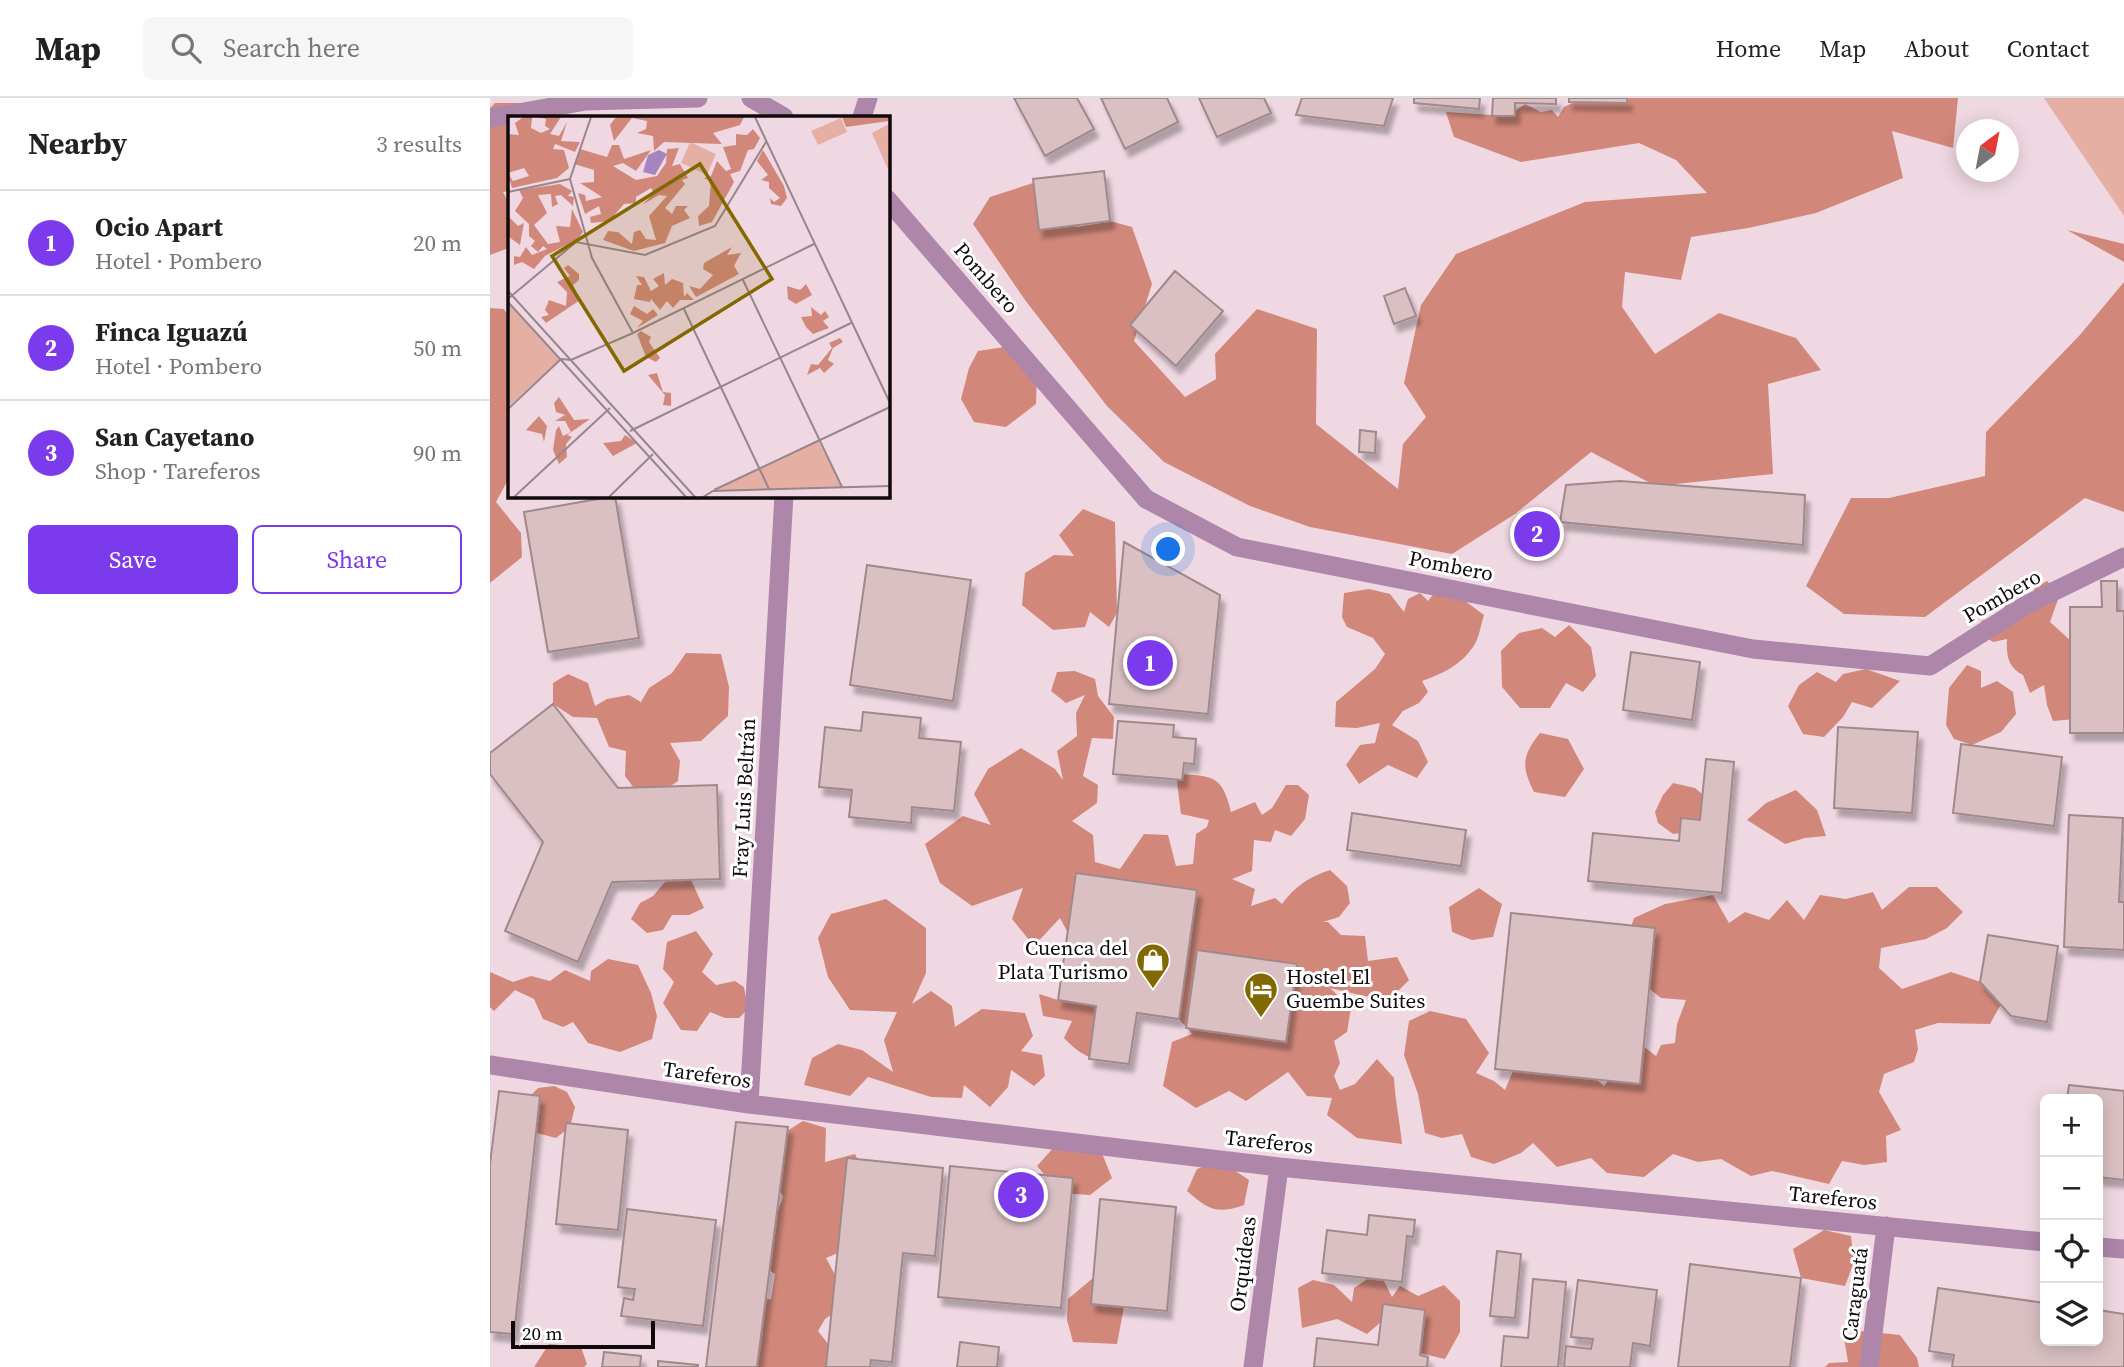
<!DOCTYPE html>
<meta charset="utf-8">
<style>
:root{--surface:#fff;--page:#f6f6f6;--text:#222;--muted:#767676;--line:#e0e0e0;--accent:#7c3aed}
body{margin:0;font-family:"Source Serif 4",serif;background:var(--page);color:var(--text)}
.controls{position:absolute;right:21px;bottom:21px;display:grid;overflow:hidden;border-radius:10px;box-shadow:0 4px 18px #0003}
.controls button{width:63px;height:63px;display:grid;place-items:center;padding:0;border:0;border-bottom:2px solid var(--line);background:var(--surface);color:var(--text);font:35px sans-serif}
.compass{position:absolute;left:1466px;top:21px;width:63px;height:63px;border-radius:50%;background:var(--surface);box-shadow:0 4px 18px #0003;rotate:32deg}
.scale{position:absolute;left:21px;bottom:18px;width:144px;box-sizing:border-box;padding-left:7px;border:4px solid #110a0d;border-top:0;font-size:19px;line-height:24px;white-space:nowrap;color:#110a0d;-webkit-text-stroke:5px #fff;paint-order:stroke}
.you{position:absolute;left:679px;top:452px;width:24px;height:24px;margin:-18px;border:5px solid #fff;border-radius:50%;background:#1a73e8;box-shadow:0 0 0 10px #1a73e833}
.badge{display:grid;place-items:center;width:46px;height:46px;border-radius:50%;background:var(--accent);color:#fff;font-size:23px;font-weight:700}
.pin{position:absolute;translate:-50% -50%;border:4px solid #fff;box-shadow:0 2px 7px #0006}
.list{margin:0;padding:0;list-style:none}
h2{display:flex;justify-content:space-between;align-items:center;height:91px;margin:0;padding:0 28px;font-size:30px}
h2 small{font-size:23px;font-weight:400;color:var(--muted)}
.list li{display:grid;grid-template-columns:46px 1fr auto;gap:21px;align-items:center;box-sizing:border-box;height:105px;padding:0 28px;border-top:2px solid var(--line)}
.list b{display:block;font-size:26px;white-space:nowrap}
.list p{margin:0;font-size:23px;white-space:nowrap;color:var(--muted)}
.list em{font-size:23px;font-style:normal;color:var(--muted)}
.actions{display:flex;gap:14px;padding:21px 28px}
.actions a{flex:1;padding:16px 0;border:2px solid var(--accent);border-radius:10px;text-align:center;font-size:24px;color:var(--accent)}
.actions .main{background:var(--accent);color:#fff}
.icon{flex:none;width:38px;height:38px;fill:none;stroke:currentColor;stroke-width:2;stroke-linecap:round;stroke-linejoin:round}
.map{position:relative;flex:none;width:1634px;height:1269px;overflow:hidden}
header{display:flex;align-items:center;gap:42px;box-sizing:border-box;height:98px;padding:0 35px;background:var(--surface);border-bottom:2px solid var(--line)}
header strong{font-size:33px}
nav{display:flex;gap:38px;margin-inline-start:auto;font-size:24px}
.search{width:490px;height:63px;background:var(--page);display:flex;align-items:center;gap:18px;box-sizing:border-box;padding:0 24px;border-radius:10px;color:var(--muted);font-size:26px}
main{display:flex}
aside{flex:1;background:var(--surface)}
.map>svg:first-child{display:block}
</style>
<header>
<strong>Map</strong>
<div class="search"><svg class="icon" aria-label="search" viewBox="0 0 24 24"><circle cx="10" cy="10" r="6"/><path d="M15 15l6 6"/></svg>Search here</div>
<nav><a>Home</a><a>Map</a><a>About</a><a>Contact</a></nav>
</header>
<main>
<aside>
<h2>Nearby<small>3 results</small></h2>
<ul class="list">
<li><span class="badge">1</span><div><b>Ocio Apart</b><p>Hotel · Pombero</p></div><em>20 m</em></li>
<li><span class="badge">2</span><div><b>Finca Iguazú</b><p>Hotel · Pombero</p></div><em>50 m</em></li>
<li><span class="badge">3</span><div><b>San Cayetano</b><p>Shop · Tareferos</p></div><em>90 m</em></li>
</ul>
<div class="actions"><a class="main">Save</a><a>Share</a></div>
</aside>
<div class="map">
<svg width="1634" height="1269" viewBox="0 0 1634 1269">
<defs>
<filter id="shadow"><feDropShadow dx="4.5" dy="8" stdDeviation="2" flood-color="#0004"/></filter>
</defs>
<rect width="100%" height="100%" fill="#f0d8e2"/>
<path fill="#e5afa4" d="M 1554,0 L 1634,0 L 1634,118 Z"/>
<path fill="#d1887a" d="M 1093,0 L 1468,0 L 1463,50 L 1402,33 L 1413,80 L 1326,115 L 1258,130 L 1201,139 L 1191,182 L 1135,174 L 1132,209 L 1165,256 L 1229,215 L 1306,240 L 1331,272 L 1278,286 L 1283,376 L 1166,388 L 1101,354 L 1025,416 L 962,456 L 820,429 L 760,408 L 674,364 L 617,308 L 535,202 L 483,126 L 500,99 L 565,78 L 587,129 L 620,123 L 642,129 L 662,186 L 644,243 L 695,299 L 726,281 L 725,256 L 767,211 L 827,231 L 826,326 L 908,391 L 913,346 L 936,319 L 914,285 L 931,207 L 966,156 L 1095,104 L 1217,95 L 1186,62 L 1149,45 L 1031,64 L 964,39 L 956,14 L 1018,18 L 1035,6 L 1051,14 L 1062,12 L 1068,19 L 1074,9 Z
M 5,5 L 35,5 L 19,19 L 19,93 L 13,94 L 19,105 L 19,150 L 0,157 L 0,10 Z
M 1577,132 L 1634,146 L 1634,164 Z
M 1634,184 L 1634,414 L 1595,400 L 1435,519 L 1354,516 L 1316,488 L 1361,400 L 1399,400 L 1495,378 L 1496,334 L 1589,238 Z
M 0,210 L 14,211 L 19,220 L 19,380 L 6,404 L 31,435 L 32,459 L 0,485 Z
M 514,249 L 547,274 L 546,306 L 516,329 L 484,324 L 471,301 L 479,270 L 488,253 Z
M 593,411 L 625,424 L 627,515 L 619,529 L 600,514 L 595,529 L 563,532 L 532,507 L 535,475 L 564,457 L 584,458 L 569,437 Z
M 956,480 L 975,503 L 994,517 C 991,526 989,541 983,549 C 971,567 952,576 932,583 L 938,594 L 929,605 L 913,613 L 902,627 L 928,643 L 938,664 L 927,680 L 898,667 L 869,686 L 856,667 L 870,647 L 885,645 L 890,625 L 867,630 L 845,629 L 846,604 L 885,571 L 895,556 L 883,540 L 857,529 L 852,519 L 854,495 L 879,491 L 900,496 L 914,514 L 918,501 L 930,495 L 938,503 Z
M 1557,483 L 1570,496 L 1560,524 L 1592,553 L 1585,621 L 1563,623 L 1557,607 L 1554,587 L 1540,595 L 1533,577 C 1518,570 1516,557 1517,541 L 1503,544 L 1491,536 L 1491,523 L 1509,517 L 1516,506 L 1536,507 L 1545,490 Z
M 1079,527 L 1101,549 L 1106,578 L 1093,594 L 1076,585 L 1060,610 L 1030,610 L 1012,589 L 1011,553 L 1029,535 L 1052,530 L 1065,539 Z
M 196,555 L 231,556 L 239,589 L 238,618 L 211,643 L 180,645 L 190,663 L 188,683 L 155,705 L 135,678 L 136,653 L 119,649 L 107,620 L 83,619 L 63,606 L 63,585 L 78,576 L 98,585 L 105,608 L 117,601 L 139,597 L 151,604 L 159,590 L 182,575 Z
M 1477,567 L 1491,573 L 1491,590 L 1507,583 L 1523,594 L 1526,616 L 1511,634 L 1482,647 L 1464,641 L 1456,627 L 1459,590 Z
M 1376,571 L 1410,583 L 1382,610 L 1362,604 L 1353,619 L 1334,639 L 1313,636 L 1298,608 L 1309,587 L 1327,574 L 1346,584 L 1353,576 Z
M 585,573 L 605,581 L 608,598 L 624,619 L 623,641 L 602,640 L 593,678 L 608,687 L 607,705 L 582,723 L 603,737 L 605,764 L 630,771 L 654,736 L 678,737 L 686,768 L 703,766 L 706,736 L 717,729 L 719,722 L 691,716 L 686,676 C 722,678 732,676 741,714 L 765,704 L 772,717 L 782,710 L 796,687 L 808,687 L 819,697 L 815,721 L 801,738 L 785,732 L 781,744 L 764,742 L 762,773 L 742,781 L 765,791 L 761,808 L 785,800 L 792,806 C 805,788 819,779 840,772 L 857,788 L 860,805 L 849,819 L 833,824 L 838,824 L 851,837 L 875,838 L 878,863 L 907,859 L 919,882 L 900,901 L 874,898 L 840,890 L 861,910 L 857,934 L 844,943 L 850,965 L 844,978 L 850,992 L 865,986 L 887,961 L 904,980 C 905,1002 910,1024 912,1046 L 867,1040 L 837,1017 L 842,1000 L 817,998 L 798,974 L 756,1003 L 739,993 L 706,1010 L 673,988 L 682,944 L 702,936 L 689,921 L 647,915 L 639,966 C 608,962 597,964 574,940 L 582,923 L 553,918 L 549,896 L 568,902 L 578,835 L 570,820 L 544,848 L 522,821 L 533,790 L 482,808 L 450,785 L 435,746 L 473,718 L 501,727 L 484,696 L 498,671 L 531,650 L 565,671 L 573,682 L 567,653 L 587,638 L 586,615 L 595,597 L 576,605 L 561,593 L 567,574 Z
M 1050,635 L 1078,641 L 1094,671 L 1075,699 L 1044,694 C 1031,668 1032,658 1050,635 Z
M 1183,685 L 1205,690 L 1217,700 L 1220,727 L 1201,734 L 1183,736 L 1168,725 L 1165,714 L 1173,697 Z
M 1306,692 L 1327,712 L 1336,738 L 1315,740 L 1295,746 L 1257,722 L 1276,705 Z
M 181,777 L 201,782 L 214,810 L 199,817 L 182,817 L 173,832 L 157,835 L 141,821 L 150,805 L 163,798 Z
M 1419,789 L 1447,789 L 1473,814 L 1457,830 L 1436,841 L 1391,850 L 1389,870 L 1412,891 L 1461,874 L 1500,887 L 1511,906 L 1500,926 L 1448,925 L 1425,932 L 1428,951 L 1424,964 L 1394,976 L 1389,994 L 1411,1032 L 1396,1038 L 1397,1064 L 1374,1067 L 1352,1063 L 1339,1086 L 1282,1073 L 1261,1078 L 1231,1061 L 1208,1064 L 1183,1056 L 1154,1079 L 1117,1075 L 1101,1060 L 1067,1069 L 1043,1045 L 1031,1055 L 1004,1066 L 981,1059 L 972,1036 L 952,1040 L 935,1035 L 928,996 L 914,957 L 919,923 L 940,913 L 976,921 L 999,955 L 986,975 L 1004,983 L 1015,992 L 1023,973 L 1093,970 L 1114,988 L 1134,963 L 1153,948 L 1166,958 L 1171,947 L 1185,945 L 1187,926 L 1196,902 L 1171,900 L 1152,885 L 1134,851 L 1144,820 L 1175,806 L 1223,797 L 1239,825 L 1255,814 L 1279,822 L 1297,802 L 1314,822 L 1330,797 L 1356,801 L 1383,794 L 1392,812 Z
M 989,790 L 1012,806 L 1003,839 L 982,842 L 962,834 L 959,809 Z
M 396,801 L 436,830 L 436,875 L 422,906 L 441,893 L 462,908 L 465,929 L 492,911 L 535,915 L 543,938 L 531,953 L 552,957 L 555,978 L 544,988 L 521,972 L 518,989 L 500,1009 L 474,987 L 472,1000 L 441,999 L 378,979 L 360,998 L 314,987 L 322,960 L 348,946 L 372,952 L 403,974 L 394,942 L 407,914 L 360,912 L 338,879 L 328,840 L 341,816 Z
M 206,833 L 223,856 L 212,874 L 226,887 L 245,883 L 254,889 L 258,911 L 249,920 L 235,920 L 220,914 L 207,933 L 191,932 L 173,905 L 184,884 L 173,871 L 177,844 Z
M 118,861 L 148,867 L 161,895 L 167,918 L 162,941 L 130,954 L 98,945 L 83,924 L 73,929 L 53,921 L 44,901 L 25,892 L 4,913 L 0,909 L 0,874 L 23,884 L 41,878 L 60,883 L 75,872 L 100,883 L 101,873 Z
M 64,988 L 77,994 L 85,1009 L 80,1029 L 66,1040 L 43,1034 L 37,1001 L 48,990 Z
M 313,1023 L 336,1030 L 335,1064 L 365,1056 L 379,1086 L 362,1149 L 336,1160 L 350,1186 L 355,1208 L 335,1221 L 328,1233 L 339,1247 L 342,1269 L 243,1269 L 264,1203 L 281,1201 L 285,1176 L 269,1166 L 271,1123 L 288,1112 L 293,1099 L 288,1089 L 286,1040 Z
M 609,1048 L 622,1080 L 600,1097 L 570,1095 L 547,1068 L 564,1049 Z
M 729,1062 L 759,1082 L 754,1107 C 725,1117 718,1111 697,1093 L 707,1071 Z
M 1334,1132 L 1361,1138 L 1364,1164 L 1355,1188 L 1311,1180 L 1303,1151 Z
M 889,1173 L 902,1199 L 910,1188 L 928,1198 L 954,1187 L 970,1203 L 970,1234 L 955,1261 L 925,1254 L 898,1218 L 877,1236 L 847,1221 L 812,1230 L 808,1190 L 823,1182 L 844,1187 L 862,1204 L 864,1190 Z
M 609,1175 L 636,1198 L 627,1246 L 583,1244 L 577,1222 L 578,1201 Z
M 1372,1233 L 1410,1237 L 1427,1260 L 1429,1269 L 1335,1269 L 1339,1265 L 1358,1264 L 1354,1240 Z
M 59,1246 L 91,1249 L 97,1266 L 94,1269 L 44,1269 Z"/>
<path fill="#dac0c3" stroke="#a1898b" stroke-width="2" filter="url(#shadow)" d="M 524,0 L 587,0 L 604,31 L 555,58 Z
M 611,0 L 677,0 L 688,24 L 635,51 Z
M 709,0 L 774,0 L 781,15 L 727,39 Z
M 812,0 L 903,0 L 894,28 L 806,17 Z
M 924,0 L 990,0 L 989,11 L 924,5 Z
M 1003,0 L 1066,0 L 1066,6 L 1025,5 L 1025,18 L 1002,18 Z
M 1079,0 L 1137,0 L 1137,5 L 1079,4 Z
M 614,73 L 620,123 L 549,132 L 543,81 Z
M 685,173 L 733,213 L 686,268 L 640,227 Z
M 915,190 L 926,218 L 904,226 L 894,198 Z
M 870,332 L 886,334 L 885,355 L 869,354 Z
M 1130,383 L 1315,397 L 1313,447 L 1070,424 L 1076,387 Z
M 125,398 L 149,540 L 58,554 L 34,414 Z
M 634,444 L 730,497 L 718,616 L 619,606 Z
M 377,467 L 481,482 L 463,603 L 360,587 Z
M 1611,483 L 1627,483 L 1627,513 L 1634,513 L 1634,635 L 1580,635 L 1580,509 L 1612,509 Z
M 1141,554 L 1210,564 L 1202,622 L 1133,612 Z
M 63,606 L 128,690 L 227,687 L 230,781 L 122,784 L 88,864 L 15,833 L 53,744 L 0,676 L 0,655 Z
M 373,614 L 431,620 L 429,640 L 471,644 L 464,713 L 422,709 L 421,725 L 359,719 L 362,692 L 329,689 L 335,629 L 371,633 Z
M 628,623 L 684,627 L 683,639 L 706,641 L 704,666 L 694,665 L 692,682 L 623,676 Z
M 1348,629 L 1428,634 L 1422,715 L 1344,710 Z
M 1471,646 L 1572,659 L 1564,728 L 1463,715 Z
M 1216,661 L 1244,664 L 1232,795 L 1098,783 L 1103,735 L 1189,743 L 1191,720 L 1210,722 Z
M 862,715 L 976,732 L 971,768 L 857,752 Z
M 1579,717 L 1633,720 L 1629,804 L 1634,804 L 1634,852 L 1574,849 Z
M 586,775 L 707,792 L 689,921 L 647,915 L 639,966 L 599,961 L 606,908 L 568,902 Z
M 1021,815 L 1165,830 L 1150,986 L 1005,971 Z
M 1498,837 L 1568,848 L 1557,924 L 1521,918 L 1490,884 Z
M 707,852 L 807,866 L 796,944 L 696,930 Z
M 1579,987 L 1634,993 L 1634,1082 L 1608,1079 L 1608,1001 L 1577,1001 Z
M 9,993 L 50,998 L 24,1236 L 0,1234 L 0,1066 Z
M 246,1024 L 298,1029 L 267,1269 L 216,1269 Z
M 76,1025 L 138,1032 L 128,1132 L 66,1126 Z
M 357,1060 L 453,1070 L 445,1158 L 413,1155 L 402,1264 L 381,1262 L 380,1269 L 336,1269 Z
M 460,1068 L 583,1080 L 571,1210 L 448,1199 Z
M 610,1101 L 686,1109 L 677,1213 L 601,1206 Z
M 137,1111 L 226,1122 L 213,1228 L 131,1218 L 134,1200 L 143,1202 L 145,1191 L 128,1189 Z
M 879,1117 L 925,1122 L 923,1139 L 917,1138 L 912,1184 L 832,1175 L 837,1132 L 877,1137 Z
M 1007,1153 L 1031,1156 L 1025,1220 L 1000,1218 Z
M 1200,1166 L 1311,1180 L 1300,1269 L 1188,1269 Z
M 1043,1181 L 1076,1184 L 1068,1269 L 1011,1269 L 1014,1238 L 1038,1240 Z
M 1088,1182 L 1167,1192 L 1160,1248 L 1143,1245 L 1140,1269 L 1074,1269 L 1076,1248 L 1101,1251 L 1103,1241 L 1081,1239 Z
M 1448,1190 L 1555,1205 L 1555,1243 L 1608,1243 L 1608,1212 L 1634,1216 L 1634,1269 L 1462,1269 L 1464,1257 L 1439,1253 Z
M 893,1206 L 935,1212 L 930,1257 L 938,1259 L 937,1269 L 824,1269 L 827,1240 L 888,1247 Z
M 470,1244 L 509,1249 L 507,1269 L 467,1269 Z
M 114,1254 L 151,1258 L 150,1269 L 112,1269 Z
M 168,1263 L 208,1267 L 208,1269 L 168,1269 Z"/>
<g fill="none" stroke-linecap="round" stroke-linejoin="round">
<path stroke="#ae86aa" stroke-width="19" d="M 261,0 L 294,19
M 372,19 L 378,0
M 0,20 L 96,3 L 208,0
M 397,101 L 656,401 L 747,449 L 1263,551 L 1440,568 L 1536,507 L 1634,459
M 0,967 L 259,1006 L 789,1069 L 1555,1144
M 259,1006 L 294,397
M 1608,1149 L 1634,1151
M 763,1269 L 789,1069
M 1379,1269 L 1396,1128"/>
</g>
<defs>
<g id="shop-pin" transform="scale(1.75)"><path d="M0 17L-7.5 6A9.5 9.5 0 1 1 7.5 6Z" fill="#816800" stroke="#fff"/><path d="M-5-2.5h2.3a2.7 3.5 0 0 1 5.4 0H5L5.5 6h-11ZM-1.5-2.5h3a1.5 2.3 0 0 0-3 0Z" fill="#fff"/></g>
<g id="hotel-pin" transform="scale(1.75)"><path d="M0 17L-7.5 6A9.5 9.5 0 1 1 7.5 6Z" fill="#816800" stroke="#fff"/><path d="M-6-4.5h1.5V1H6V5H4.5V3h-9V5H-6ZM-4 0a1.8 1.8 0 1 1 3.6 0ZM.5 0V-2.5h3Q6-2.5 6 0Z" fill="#fff"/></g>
</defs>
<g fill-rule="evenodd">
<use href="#shop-pin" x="663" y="862"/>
<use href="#hotel-pin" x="771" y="891"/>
</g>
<g text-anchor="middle" stroke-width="6" stroke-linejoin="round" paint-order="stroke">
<g font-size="21" fill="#110a0d" stroke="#fff">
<text transform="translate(496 180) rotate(49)" y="7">Pombero</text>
<text transform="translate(961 468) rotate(11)" y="7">Pombero</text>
<text transform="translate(1512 498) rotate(-30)" y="7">Pombero</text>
<text transform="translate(254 700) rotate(-87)" y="7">Fray Luis Beltrán</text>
<text transform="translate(217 977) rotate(8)" y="7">Tareferos</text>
<text transform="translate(779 1044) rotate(6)" y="7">Tareferos</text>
<text transform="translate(1343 1100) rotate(6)" y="7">Tareferos</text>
<text transform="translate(753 1166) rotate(-83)" y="7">Orquídeas</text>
<text transform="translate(1365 1196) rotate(-83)" y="7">Caraguatá</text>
</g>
<g font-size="21" fill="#110a0d" stroke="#fff" text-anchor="end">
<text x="638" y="857">Cuenca del<tspan x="638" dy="24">Plata Turismo</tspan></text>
<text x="796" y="886" text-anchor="start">Hostel El<tspan x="796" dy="24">Guembe Suites</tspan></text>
</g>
</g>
<g transform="translate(18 18)">
<rect width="382" height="382" fill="#f0d8e2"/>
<path d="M 333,2 L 339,16 L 310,29 L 303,15 ZM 381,8 L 381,56 L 364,17 ZM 182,26 L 208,38 L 199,59 L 173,47 ZM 0,186 L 53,243 L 0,291 ZM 310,324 L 334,371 L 205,375 Z" fill="#e5afa4"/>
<path d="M 15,1 L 24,1 L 23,12 L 33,17 L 42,13 L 37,10 L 38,3 L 29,1 L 53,1 L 42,18 L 51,20 L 59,6 L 53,25 L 72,26 L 67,36 L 47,28 L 45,33 L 56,34 L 61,52 L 49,62 L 4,72 L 0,58 L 5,65 L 21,60 L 16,52 L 0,57 L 0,18 L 11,19 L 7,7 ZM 108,1 L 236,1 L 232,9 L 205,17 L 214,28 L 156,26 L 146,35 L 145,20 L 129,17 L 138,13 L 139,5 L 124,2 L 106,25 L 102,9 ZM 334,1 L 381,1 L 381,5 L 338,11 ZM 245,13 L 252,22 L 246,33 L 240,34 L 232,55 L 222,58 L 226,66 L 204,106 L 191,110 L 190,100 L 201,90 L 203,63 L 195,63 L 203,60 L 209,45 L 218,55 L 223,53 L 215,31 L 228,29 L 228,18 L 239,19 ZM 104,29 L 111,29 L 116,43 L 143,34 L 128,55 L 115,47 L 105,50 L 128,64 L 149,60 L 158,47 L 159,33 L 171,32 L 164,50 L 172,48 L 180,62 L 174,64 L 177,68 L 157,92 L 164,98 L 168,90 L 180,90 L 176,94 L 182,102 L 164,110 L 157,127 L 126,135 L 95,124 L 100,115 L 110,116 L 124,128 L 126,116 L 132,114 L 138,123 L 148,124 L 141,100 L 159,80 L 151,79 L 134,89 L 146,77 L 143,72 L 128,81 L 128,87 L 116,88 L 101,105 L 83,107 L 82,101 L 93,98 L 91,90 L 77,98 L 70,77 L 77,79 L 78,85 L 94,81 L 72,67 L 86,66 L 86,54 L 66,48 L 72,33 L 99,41 ZM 255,34 L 276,70 L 279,82 L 273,90 L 263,88 L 262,82 L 266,86 L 272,82 L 261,72 L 261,66 L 253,64 L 260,59 L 249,45 ZM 52,68 L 64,75 L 60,80 L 66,81 L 65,90 L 53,79 L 47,80 L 50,88 L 44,91 L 43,78 L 30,79 L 39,97 L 26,109 L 40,128 L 52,126 L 48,110 L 62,111 L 64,93 L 75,116 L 70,123 L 37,140 L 26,153 L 14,146 L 6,149 L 6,140 L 12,141 L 18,131 L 24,139 L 39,133 L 35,130 L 30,136 L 23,130 L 27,125 L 21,120 L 21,108 L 7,95 L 15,82 L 11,74 ZM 1,101 L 10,110 L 16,107 L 12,129 L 1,121 L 0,128 ZM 224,131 L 219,139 L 233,137 L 226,150 L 231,158 L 188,181 L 181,170 L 192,173 L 205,159 L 195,153 L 196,147 ZM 60,149 L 71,158 L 71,164 L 65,169 L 72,184 L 38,207 L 33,201 L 41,199 L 37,194 L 41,184 L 58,190 L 59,176 L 49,166 L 62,160 L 56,152 ZM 156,157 L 157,169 L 164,163 L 175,167 L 176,181 L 179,177 L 186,184 L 172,184 L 165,192 L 159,185 L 152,194 L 143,183 L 142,186 L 126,183 L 129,169 L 134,169 L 128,160 L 136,161 L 143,175 L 151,170 L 145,163 ZM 298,168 L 304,179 L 288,188 L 280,183 L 279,170 L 292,174 ZM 126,190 L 139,198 L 145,193 L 150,199 L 129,212 L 135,205 L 122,198 ZM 303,191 L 313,199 L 317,195 L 321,201 L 315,205 L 321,212 L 305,218 L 298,211 L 293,201 L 304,200 ZM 133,215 L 143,221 L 141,226 L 152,242 L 148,246 L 138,241 L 129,218 ZM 332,222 L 335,226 L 325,232 L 320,244 L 326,248 L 316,257 L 312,252 L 299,259 L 303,248 L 310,249 L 324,232 L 321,227 ZM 149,257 L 155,276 L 163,277 L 163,290 L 155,289 L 157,279 L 140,259 ZM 51,281 L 66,304 L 82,303 L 59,319 L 64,321 L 58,328 L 59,341 L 51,348 L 45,334 L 48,314 L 51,310 L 55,320 L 63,316 L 57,305 L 47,305 L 57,299 L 48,296 L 46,287 ZM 31,300 L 39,310 L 36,326 L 34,318 L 18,314 ZM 117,319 L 129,327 L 105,340 L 95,327 L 113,325 Z" fill="#d1887a"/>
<path d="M 151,34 L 159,38 L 147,59 L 135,56 L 140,39 Z" fill="#a584bf"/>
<path fill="none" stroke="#97868d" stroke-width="2" d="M 83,1 L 62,63 L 84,142 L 125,217M 247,1 L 382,287M 0,76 L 62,63M 235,164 L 334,371M 0,175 L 187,381M 1,182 L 68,126 L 137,139 L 207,110 L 258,26M 0,186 L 178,381M 176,193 L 261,373M 0,293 L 53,243 L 63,244 L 125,217 L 306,128M 122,315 L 343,207M 206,374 L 382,291M 6,381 L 102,292M 101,381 L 145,338M 195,381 L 205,375 L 382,370"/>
<path fill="#816800" fill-opacity="0.15" stroke="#816800" stroke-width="3.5" d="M 192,48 L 264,163 L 116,255 L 44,140 Z"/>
<rect width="382" height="382" fill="none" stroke="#110a0d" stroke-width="3.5"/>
</g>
</svg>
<div class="controls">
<button>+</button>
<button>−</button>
<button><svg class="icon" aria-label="locate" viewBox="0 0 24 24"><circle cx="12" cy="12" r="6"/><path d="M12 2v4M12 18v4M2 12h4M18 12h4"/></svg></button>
<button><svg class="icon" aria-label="layers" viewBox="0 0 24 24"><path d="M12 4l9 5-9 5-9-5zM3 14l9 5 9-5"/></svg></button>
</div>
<svg class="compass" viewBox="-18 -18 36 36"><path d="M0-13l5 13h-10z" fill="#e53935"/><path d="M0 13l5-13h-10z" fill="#767676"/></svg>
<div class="scale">20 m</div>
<div class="you"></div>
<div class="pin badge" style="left:660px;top:565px">1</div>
<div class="pin badge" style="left:1047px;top:436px">2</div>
<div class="pin badge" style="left:531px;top:1097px">3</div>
</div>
</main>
